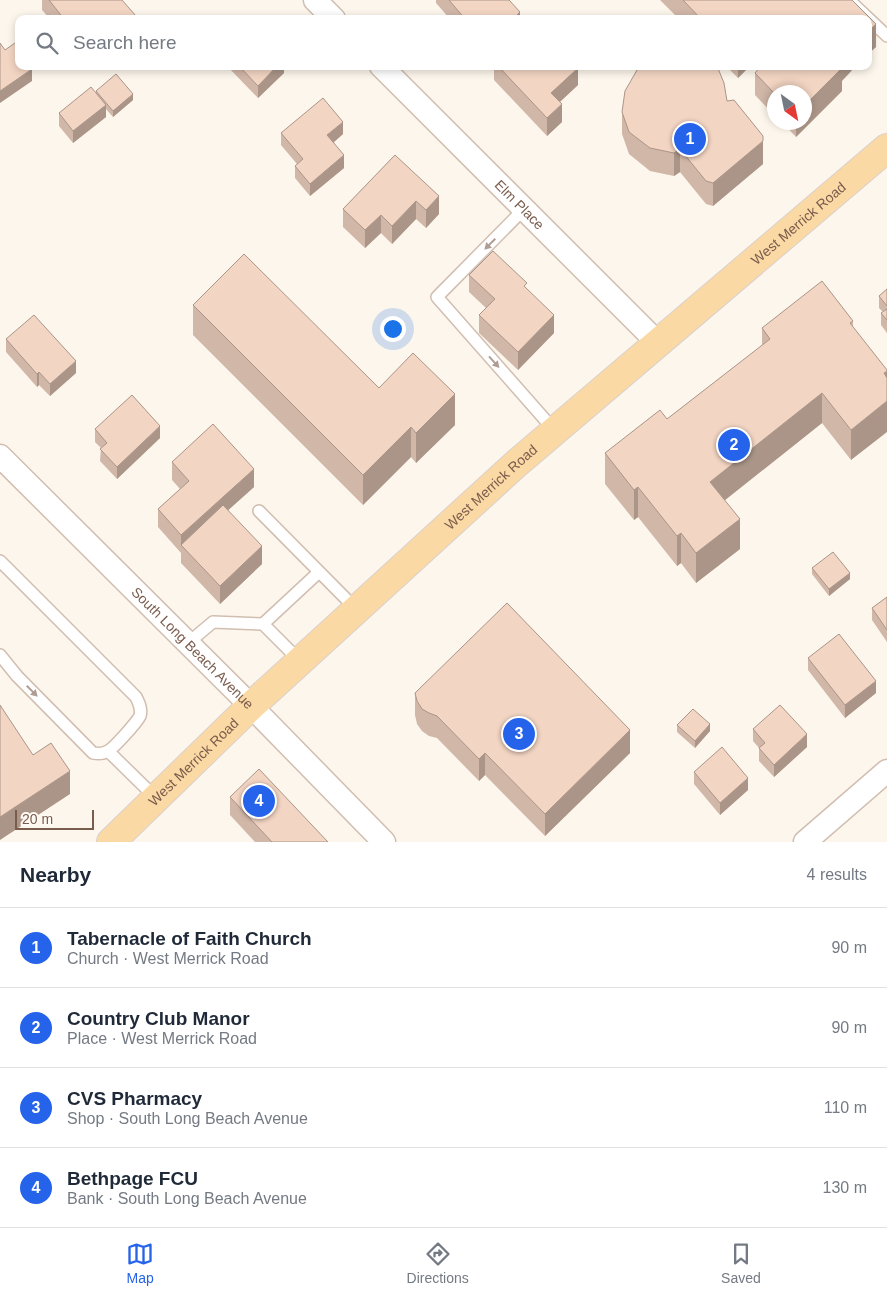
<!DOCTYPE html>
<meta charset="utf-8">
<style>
:root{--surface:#fff;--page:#f6f6f7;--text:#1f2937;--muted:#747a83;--line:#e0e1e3;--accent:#2563eb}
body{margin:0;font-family:Helvetica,sans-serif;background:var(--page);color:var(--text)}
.compass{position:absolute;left:767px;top:85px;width:45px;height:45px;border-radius:50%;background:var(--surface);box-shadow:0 2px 8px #0003;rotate:147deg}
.scale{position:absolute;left:15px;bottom:12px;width:79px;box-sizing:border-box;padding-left:5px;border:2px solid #7a5c4d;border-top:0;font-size:14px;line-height:18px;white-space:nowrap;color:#7a5c4d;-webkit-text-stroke:4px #fffaf3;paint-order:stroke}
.you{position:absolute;left:392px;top:328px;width:18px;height:18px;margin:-12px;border:4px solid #fff;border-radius:50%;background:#1a73e8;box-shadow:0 0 0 8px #1a73e833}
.badge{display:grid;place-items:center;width:32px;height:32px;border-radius:50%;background:var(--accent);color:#fff;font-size:16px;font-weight:700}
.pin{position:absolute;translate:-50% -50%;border:2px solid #fff;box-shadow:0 1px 5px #0006}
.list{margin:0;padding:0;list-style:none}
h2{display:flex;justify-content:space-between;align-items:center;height:65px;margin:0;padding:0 20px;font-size:21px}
h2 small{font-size:16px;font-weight:400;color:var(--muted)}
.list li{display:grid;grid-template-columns:32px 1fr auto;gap:15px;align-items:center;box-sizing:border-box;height:80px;padding:0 20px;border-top:1px solid var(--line)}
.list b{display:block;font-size:19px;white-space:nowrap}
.list p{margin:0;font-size:16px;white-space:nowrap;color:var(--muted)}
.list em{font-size:16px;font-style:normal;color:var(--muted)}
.icon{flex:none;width:28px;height:28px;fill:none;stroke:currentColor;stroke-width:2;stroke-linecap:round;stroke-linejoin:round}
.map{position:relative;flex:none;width:887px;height:842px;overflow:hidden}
.search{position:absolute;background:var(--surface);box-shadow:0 2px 8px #0003;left:15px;right:15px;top:15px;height:55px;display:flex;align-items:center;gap:12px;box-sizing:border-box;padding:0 18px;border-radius:10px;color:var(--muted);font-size:19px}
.sheet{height:385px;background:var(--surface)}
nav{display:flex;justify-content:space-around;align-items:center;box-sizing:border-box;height:70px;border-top:1px solid var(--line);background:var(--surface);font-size:14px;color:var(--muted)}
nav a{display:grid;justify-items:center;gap:2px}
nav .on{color:var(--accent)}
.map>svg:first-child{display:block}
</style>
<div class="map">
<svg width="887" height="842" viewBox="0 0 887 842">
<rect width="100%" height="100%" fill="#fdf6ec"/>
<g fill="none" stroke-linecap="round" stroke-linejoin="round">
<g stroke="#d1beb0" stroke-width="14">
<path id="service" d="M 849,0 L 887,36
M 524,209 L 437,297 L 555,431
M 259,511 L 356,609
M 0,561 L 136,697 C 139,703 142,709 140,716 C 137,722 114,748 108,751 C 103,754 98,754 93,753 L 17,676 L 0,655
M 263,624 L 319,572
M 188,643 L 213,622 L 263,624 L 300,661
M 108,751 L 156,798"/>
</g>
<g stroke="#d1beb0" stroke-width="25">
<g id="minor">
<path d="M 315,0 L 334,19"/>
<path id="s1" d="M 381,66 L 658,343"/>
<path id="s2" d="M 0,456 L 251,706 L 384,842"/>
<path d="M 805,842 L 887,771"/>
</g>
</g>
<g stroke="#dad1cd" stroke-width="30">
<g id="primary">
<path id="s3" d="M 111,842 L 251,706 L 517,463 L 887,148"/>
</g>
</g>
<use href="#service" stroke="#fff" stroke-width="11"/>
<use href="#minor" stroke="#fff" stroke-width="22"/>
<use href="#primary" stroke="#fbd9a5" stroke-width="28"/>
</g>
<path fill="#d1b7a8" d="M 42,0 L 122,0 L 136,19 L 50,19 L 42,10 Z
M 436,0 L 509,0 L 520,19 L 450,19 L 436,3 Z
M 660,0 L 852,0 L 876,24 L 876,47 L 868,54 L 868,19 L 679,19 Z
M 227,66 L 284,66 L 284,73 L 258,98 Z
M 494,66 L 577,66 L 578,85 L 560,102 L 562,122 L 547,136 L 494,80 Z
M 726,66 L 750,66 L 738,78 Z
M 755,73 L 842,81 L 842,91 L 796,137 L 782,122 L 804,122 L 774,92 L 774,115 L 755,95 Z
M 96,91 L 133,100 L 113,117 L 106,109 L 106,117 L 73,143 L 59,126 L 59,113 L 96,93 Z
M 727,101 L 763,164 L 713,206 L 706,204 L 680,172 L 674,176 L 650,171 L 629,154 L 622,134 L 622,112 Z
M 281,133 L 343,134 L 334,142 L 344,168 L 310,196 L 295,178 L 295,166 L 297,164 L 281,145 Z
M 395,155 L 439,214 L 426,228 L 416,219 L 392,244 L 381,233 L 365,248 L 343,227 L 343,209 Z
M 469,275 L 527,289 L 554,333 L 518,370 L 479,333 L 479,315 L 486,308 L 469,292 Z
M 887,289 L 887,333 L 881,325 L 881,313 L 883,312 L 879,308 L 879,296 Z
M 193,305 L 379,388 L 455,425 L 416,463 L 411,457 L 363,505 L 193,335 Z
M 853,321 L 851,460 L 822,423 L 725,500 L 740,549 L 696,583 L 681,563 L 677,566 L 638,517 L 634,520 L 605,484 L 605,453 L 667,419 L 762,346 L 762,328 Z
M 6,339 L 76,373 L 50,396 L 39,385 L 37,387 L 6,352 Z
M 95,429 L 160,438 L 117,479 L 100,461 L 101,448 L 95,442 Z
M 172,462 L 254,487 L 228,510 L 262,564 L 220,604 L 181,563 L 181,553 L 158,527 L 158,509 L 180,489 L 172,480 Z
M 812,568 L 850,579 L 829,596 L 812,574 Z
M 887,597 L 887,642 L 872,620 L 872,608 Z
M 808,658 L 876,693 L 845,718 L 808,670 Z
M 415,693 L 630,753 L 545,836 L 485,775 L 479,781 L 437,738 L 429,736 L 422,731 L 417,724 L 415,715 Z
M 677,725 L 710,731 L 695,748 L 677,732 Z
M 753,729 L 807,747 L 774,777 L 759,761 L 759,748 L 753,741 Z
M 694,772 L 748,790 L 720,815 L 694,784 Z
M 230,797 L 328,842 L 255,842 L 230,815 Z"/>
<path fill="#aa9588" d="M 520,12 L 520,19 L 513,19 Z
M 876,24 L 876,47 L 868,54 L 868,32 Z
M 277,66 L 284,66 L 284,73 L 258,98 L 258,86 Z
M 738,66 L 750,66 L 738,78 Z
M 837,66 L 856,66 L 842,81 L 842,91 L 796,137 L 796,122 L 804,122 L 804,106 Z
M 578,68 L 578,85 L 551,110 L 551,93 Z
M 32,69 L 32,81 L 0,103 L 0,91 Z
M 133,94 L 133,100 L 113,117 L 113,111 Z
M 562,104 L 562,122 L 547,136 L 547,118 Z
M 106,105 L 106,117 L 73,143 L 73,131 Z
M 343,122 L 343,134 L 327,148 L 327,135 Z
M 763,141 L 763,164 L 713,206 L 713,183 Z
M 680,149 L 680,172 L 674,176 L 674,153 Z
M 344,155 L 344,168 L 310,196 L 310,184 Z
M 439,196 L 439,214 L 426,228 L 426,210 Z
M 416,201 L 416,219 L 392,244 L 392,226 Z
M 381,215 L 381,233 L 365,248 L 365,230 Z
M 554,315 L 554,333 L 518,370 L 518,352 Z
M 76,361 L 76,373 L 50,396 L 50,384 Z
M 887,371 L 887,401 L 884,373 Z
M 39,372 L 39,385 L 37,387 L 37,374 Z
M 822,393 L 822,423 L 710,512 L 710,482 Z
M 455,394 L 455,425 L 416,463 L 416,433 Z
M 887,401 L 887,432 L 851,460 L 851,430 Z
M 160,426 L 160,438 L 117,479 L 117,467 Z
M 411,427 L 411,457 L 363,505 L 363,475 Z
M 254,469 L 254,487 L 185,549 L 181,545 L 181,535 Z
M 638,487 L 638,517 L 634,520 L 634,490 Z
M 740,519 L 740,549 L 696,583 L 696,553 Z
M 681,533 L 681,563 L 677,566 L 677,536 Z
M 262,546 L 262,564 L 220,604 L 220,586 Z
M 850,573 L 850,579 L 829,596 L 829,589 Z
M 876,681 L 876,693 L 845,718 L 845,705 Z
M 710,724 L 710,731 L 695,748 L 695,741 Z
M 630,730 L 630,753 L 545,836 L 545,814 Z
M 807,734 L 807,747 L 774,777 L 774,765 Z
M 485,753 L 485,775 L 479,781 L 479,759 Z
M 70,771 L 70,794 L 0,840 L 0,817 Z
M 748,778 L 748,790 L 720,815 L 720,803 Z"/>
<path fill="#f3d5c3" stroke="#aa9588" d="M 49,0 L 122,0 L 136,16 L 132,19 L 64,19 Z
M 449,0 L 509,0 L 520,12 L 513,19 L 465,19 Z
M 683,0 L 852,0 L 876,24 L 868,32 L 868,19 L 701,19 Z
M 0,43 L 5,50 L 15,43 L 19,49 L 19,66 L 31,66 L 32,69 L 0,91 Z
M 239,66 L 277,66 L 258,86 Z
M 498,66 L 577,66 L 578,68 L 551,93 L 562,104 L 547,118 Z
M 643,66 L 717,66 L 724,83 L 727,101 L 734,100 L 763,136 L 763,141 L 713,183 L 706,181 L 680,149 L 674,153 L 650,148 L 629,132 L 622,112 L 625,91 L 637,70 Z
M 761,66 L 840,66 L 842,68 L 804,106 L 804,92 L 774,93 L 755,73 Z
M 116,74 L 133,94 L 113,111 L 96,91 Z
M 91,87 L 106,105 L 73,131 L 59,113 Z
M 323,98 L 343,122 L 327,135 L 344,155 L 310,184 L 295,166 L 303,159 L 281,133 Z
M 395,155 L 439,196 L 426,210 L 416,201 L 392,226 L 381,215 L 365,230 L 343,209 Z
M 493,251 L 527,283 L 524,286 L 554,315 L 518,352 L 479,315 L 495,299 L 469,275 Z
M 244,254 L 379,388 L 413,353 L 455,394 L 416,433 L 411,427 L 363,475 L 193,305 Z
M 822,281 L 853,321 L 850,323 L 887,370 L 887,371 L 884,373 L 887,378 L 887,401 L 851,430 L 822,393 L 710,482 L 740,519 L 696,553 L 681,533 L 677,536 L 638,487 L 634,490 L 605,453 L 660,410 L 667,419 L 770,339 L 762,328 Z
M 887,289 L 887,306 L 879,296 Z
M 887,309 L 887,320 L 881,313 Z
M 34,315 L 76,361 L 50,384 L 39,372 L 37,374 L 6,339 Z
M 132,395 L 160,426 L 117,467 L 100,449 L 107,443 L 95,429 Z
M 213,424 L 254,469 L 181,535 L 158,509 L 189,481 L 172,462 Z
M 223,505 L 262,546 L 220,586 L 181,545 Z
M 833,552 L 850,573 L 829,589 L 812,568 Z
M 887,597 L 887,630 L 872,608 Z
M 507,603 L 630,730 L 545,814 L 485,753 L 479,759 L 437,716 L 429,713 L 422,709 L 417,701 L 415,693 Z
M 839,634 L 876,681 L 845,705 L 808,658 Z
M 0,705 L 33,755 L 51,743 L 70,771 L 0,817 Z
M 780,705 L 807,734 L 774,765 L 759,748 L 765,743 L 753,729 Z
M 693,709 L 710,724 L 695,741 L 677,725 Z
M 722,747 L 748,778 L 720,803 L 694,772 Z
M 259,769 L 328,842 L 272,842 L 230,797 Z"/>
<defs><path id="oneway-solid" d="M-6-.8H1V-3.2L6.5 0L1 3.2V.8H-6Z" transform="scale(1.25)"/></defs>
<g fill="#af9d94">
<use href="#oneway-solid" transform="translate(490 244) rotate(135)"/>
<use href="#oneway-solid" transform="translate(494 362) rotate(48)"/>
<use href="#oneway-solid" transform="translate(32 691) rotate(45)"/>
</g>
<g text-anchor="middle" stroke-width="4" stroke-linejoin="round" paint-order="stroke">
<g font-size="14" fill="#7a5c4d" stroke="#fffaf3">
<text dy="5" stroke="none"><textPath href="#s1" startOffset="196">Elm Place</textPath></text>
<text dy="5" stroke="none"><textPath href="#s3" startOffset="925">West Merrick Road</textPath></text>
<text dy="5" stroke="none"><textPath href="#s3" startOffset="520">West Merrick Road</textPath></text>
<text dy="5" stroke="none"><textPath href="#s2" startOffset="272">South Long Beach Avenue</textPath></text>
<text dy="5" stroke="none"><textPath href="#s3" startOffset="115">West Merrick Road</textPath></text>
</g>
</g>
</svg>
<svg class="compass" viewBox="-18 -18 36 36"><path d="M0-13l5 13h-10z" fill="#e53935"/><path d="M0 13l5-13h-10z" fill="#747a83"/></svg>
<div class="scale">20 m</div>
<div class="you"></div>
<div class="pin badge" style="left:690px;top:139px">1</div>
<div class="pin badge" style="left:734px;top:445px">2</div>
<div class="pin badge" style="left:519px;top:734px">3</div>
<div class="pin badge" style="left:259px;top:801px">4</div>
<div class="search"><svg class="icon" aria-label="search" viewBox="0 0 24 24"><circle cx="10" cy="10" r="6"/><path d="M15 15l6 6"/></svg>Search here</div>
</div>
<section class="sheet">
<h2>Nearby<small>4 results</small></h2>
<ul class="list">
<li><span class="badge">1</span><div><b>Tabernacle of Faith Church</b><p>Church · West Merrick Road</p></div><em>90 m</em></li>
<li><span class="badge">2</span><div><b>Country Club Manor</b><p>Place · West Merrick Road</p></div><em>90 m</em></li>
<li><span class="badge">3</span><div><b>CVS Pharmacy</b><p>Shop · South Long Beach Avenue</p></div><em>110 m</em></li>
<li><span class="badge">4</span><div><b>Bethpage FCU</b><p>Bank · South Long Beach Avenue</p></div><em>130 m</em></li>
</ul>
</section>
<nav>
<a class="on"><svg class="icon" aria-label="map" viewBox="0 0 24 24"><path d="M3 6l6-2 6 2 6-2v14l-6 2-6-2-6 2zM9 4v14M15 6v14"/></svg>Map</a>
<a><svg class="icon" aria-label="directions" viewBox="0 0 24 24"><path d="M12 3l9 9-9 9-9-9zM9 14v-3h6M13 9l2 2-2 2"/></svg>Directions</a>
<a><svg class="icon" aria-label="saved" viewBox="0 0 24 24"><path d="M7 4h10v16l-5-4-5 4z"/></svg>Saved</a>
</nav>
